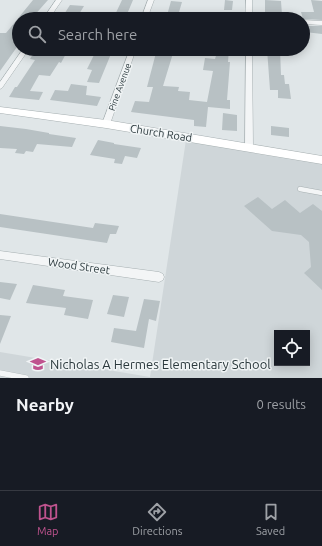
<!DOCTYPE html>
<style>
:root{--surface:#171b24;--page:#242831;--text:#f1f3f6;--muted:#9ea1a6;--line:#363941;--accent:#bf538e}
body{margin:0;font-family:Ubuntu,sans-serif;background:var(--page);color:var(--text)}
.controls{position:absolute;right:12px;bottom:12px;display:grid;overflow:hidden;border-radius:0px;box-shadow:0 2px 10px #0003}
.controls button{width:36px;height:36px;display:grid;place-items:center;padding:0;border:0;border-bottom:1px solid var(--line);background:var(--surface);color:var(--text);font:20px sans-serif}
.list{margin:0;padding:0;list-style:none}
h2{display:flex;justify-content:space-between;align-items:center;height:52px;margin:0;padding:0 16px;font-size:17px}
h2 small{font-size:13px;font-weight:400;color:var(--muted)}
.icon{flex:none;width:22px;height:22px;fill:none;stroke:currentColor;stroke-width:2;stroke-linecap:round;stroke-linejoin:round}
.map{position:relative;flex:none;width:322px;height:378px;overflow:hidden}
.search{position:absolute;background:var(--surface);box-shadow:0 2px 10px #0003;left:12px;right:12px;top:12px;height:44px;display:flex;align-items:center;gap:10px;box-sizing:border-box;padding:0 14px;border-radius:22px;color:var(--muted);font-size:15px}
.sheet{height:112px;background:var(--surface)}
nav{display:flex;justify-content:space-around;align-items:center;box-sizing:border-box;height:56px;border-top:1px solid var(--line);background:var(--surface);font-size:11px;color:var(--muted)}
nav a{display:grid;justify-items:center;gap:2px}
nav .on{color:var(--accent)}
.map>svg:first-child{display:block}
</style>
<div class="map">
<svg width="322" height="378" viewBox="0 0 322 378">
<rect width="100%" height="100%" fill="#e0e6e8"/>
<path fill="#cfd6d9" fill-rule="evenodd" d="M 186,140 L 322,162 L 322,378 L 0,378 L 0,352 L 150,377 ZM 277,333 L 307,333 L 307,363 L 277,363 Z"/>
<path fill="#b8c1c4" d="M 33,0 L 48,0 L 32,18 L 19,19 L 19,48 L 17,47 L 0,71 L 0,33 L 6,33 Z
M 122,0 L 133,0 L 125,19 L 113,19 Z
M 225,0 L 233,1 L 232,10 L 224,10 Z
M 265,0 L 281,1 L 282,15 L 265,13 Z
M 311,0 L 322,1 L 322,20 L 303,19 L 301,12 L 314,12 Z
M 171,1 L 182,2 L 177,19 L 166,19 Z
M 70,5 L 84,6 L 76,19 L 61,19 Z
M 304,26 L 322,26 L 322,34 L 305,32 Z
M 36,49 L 68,50 L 61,63 L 59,62 L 50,76 L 39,75 L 30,91 L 43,92 L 39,100 L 9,97 L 15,87 L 17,87 L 35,60 L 30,59 Z
M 97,49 L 113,49 L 99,83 L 87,82 L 92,70 L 87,69 Z
M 157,49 L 174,50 L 163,86 L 179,87 L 178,91 L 190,92 L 189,100 L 207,102 L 213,71 L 203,70 L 205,58 L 215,59 L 218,49 L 229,49 L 228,62 L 230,62 L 227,100 L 230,100 L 230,109 L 208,107 L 206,127 L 194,126 L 194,120 L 131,112 L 135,101 L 149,102 L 153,87 L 147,87 Z
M 267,49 L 280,49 L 281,75 L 284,75 L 285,84 L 289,84 L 291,99 L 278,98 L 278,90 L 270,90 Z
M 71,84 L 87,86 L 86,95 L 101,97 L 97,106 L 50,100 L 55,90 L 68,91 Z
M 223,113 L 237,115 L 237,131 L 222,130 Z
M 0,126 L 26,129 L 49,133 L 49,134 L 76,138 L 72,147 L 37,144 L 33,152 L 26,151 L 24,154 L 15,153 L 17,149 L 0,148 Z
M 271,126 L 289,128 L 289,137 L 271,135 Z
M 98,140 L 114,143 L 114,144 L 141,148 L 137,158 L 125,156 L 122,164 L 114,163 L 115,159 L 90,155 Z
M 258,197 L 272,209 L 285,200 L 300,213 L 313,204 L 322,211 L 322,290 L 304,273 L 311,267 L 309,242 L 301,235 L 272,231 L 244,206 Z
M 0,214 L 93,228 L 95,223 L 119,226 L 116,234 L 110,234 L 107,243 L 0,227 Z
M 0,282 L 17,284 L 10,300 L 0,298 Z
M 33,285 L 65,290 L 63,296 L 93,300 L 88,319 L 64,315 L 66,308 L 26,303 Z
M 113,295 L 129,297 L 124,317 L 107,314 Z
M 144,299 L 160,301 L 156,321 L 149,319 L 144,348 L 111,342 L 114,328 L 136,331 Z
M 0,315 L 11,316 L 0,344 Z"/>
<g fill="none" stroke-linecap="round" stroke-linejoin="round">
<g stroke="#a6afb1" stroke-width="5.5">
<path id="lane-far1" d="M 300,189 L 322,193"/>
</g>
<g stroke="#a6afb1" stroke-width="6">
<path id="lane" d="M 0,373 L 26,378"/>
</g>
<g stroke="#a6afb1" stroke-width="1">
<path id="street" d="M 56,0 L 62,0 L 49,19 L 43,19 Z
M 148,0 L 154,0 L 147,19 L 141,19 Z
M 246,0 L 252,0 L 252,17 L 261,19 L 204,17 L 201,15 L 204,13 L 246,16 Z
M 303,20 L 322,21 L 322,25 L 303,24 Z
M 23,49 L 29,49 L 2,88 L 0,89 L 0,82 Z
M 130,49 L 136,49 L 110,124 L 109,126 L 103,126 L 102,124 Z
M 246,49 L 252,49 L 253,148 L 249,151 L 245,148 Z
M 0,251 L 159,272 L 163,274 L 164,277 L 163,280 L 159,282 L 0,259 Z"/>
</g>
<g stroke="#a6afb1" stroke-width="1">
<path id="secondary" d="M 0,107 L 106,120 L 322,156 L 322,164 L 106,128 L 0,113 Z"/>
</g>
<use href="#lane-far1" stroke="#f3f5f6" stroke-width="4.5"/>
<use href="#lane" stroke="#f3f5f6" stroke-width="5.5"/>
<use href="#street" fill="#f3f5f6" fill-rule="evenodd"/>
<use href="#secondary" fill="#fff" fill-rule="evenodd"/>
</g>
<defs>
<g id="school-bare" transform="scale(1.2)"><path d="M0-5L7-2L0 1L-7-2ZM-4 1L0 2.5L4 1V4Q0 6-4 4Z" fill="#bf538e" stroke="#f0f4f5" stroke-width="2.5" paint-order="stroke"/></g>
</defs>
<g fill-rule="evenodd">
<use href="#school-bare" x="38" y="364"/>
</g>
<g text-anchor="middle" stroke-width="3" stroke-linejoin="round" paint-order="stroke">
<g font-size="9" fill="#2b393d" stroke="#f0f4f5">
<text transform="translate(120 87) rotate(-70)" y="3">Pine Avenue</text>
</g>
<g font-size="11" fill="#2b393d" stroke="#f0f4f5">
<text transform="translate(161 133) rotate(9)" y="4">Church Road</text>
<text transform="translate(79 266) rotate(8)" y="4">Wood Street</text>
</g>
<g font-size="13" fill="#2b393d" stroke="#f0f4f5" text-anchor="start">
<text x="50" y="369">Nicholas A Hermes Elementary School</text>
</g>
</g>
</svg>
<div class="controls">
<button><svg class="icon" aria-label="locate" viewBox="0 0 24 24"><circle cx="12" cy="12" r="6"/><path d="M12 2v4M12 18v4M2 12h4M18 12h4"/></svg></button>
</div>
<div class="search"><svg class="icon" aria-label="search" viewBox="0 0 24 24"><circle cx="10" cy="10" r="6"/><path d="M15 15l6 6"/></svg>Search here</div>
</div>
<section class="sheet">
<h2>Nearby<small>0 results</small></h2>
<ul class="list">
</ul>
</section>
<nav>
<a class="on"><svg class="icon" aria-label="map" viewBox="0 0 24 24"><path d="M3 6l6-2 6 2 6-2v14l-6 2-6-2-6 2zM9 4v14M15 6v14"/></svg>Map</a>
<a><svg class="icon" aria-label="directions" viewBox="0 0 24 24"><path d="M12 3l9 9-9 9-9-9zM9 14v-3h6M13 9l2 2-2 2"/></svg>Directions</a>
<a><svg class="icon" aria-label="saved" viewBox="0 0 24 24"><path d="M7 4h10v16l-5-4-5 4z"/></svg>Saved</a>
</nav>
